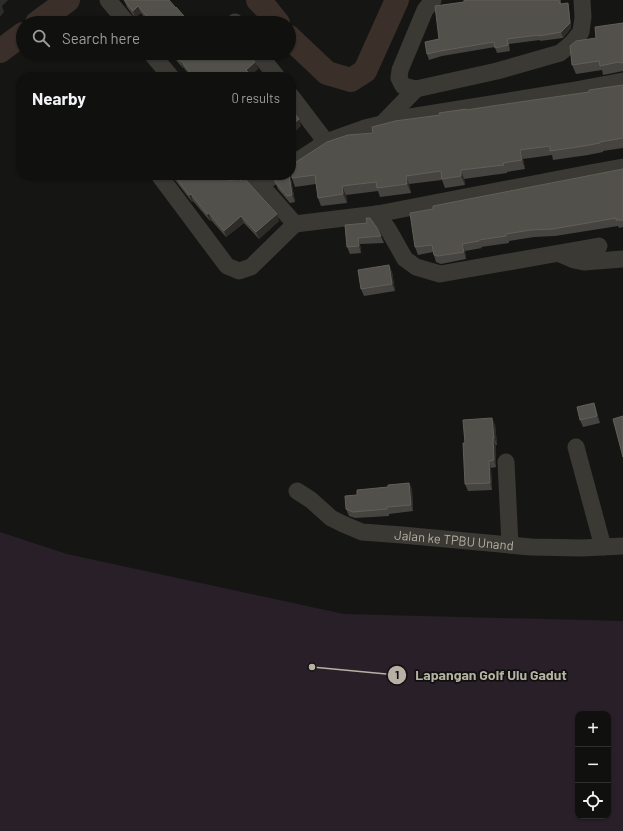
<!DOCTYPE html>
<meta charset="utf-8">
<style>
:root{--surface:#10100e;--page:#1e1e1c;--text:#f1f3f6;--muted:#9c9d9e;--line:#30302e}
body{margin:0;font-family:Barlow,sans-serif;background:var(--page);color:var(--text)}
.controls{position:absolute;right:12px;bottom:12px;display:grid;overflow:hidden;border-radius:8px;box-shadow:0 1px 3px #0004}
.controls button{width:36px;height:36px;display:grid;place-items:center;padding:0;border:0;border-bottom:1px solid var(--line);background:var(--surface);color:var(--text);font:20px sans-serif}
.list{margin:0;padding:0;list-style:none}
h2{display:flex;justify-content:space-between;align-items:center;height:52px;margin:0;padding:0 16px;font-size:17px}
h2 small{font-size:13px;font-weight:400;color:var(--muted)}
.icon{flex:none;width:22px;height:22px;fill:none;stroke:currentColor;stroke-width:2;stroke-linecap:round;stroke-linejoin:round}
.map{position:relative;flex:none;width:623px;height:831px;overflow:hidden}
.search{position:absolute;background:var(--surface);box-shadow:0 1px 3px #0004;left:16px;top:16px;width:280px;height:44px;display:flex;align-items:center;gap:10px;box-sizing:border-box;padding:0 14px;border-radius:22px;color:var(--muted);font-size:15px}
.panel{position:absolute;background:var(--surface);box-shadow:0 1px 3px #0004;left:16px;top:72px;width:280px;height:108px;border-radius:16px}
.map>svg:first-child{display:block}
</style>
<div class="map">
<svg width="623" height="831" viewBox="0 0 623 831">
<rect width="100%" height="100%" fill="#151513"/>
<path fill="#281f28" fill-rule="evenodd" d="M 0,532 L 67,554 L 344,614 L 623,621 L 623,831 L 0,831 ZM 578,714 L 608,714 L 608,816 L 578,816 Z"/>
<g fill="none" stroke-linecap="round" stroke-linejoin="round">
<path stroke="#3a2f29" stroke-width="24" d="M 258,0 L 265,7 L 278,23
M 37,23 L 68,0
M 289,37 L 327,73 L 351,80 L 365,71 L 397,0
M 0,51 L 23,34"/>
<g stroke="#3a3934" stroke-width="17">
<path d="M 108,0 L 127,23"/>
<path d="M 433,0 L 425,10 L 400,70 L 399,78 L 403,86 L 416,89 L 497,71 L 560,53 L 572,43 L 581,32 L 583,17 L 582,0"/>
<path d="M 235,22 L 236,23"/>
<path d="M 151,53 L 171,77"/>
<path d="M 258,53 L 277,77"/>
<path d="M 291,96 L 326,142"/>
<path d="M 383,123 L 416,89"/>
<path d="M 291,165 L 326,142 L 365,128 L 410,117 L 570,91 L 623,81"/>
<path d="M 159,175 L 227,266 L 239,271 L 251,267 L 295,224"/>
<path d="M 252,175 L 295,224 L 377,214 L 590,173 L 623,167"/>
<path d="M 260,185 L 275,175"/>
<path d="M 377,214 L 388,229 L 405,259 L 416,267 L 440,274 L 599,246"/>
<path d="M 560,254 L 574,260 L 584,262 L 623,259"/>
<path d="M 576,447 L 603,547"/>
<path d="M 506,462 L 510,545"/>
<path id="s1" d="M 297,491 L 311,500 L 331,518 L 343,524 L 362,532 L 402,535 L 531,547 L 582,548 L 623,546"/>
</g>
</g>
<path fill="#464440" d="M 124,0 L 190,23 L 149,23 L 141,13 L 135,18 L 127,7 Z
M 561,0 L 561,4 L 569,8 L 571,28 L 563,38 L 540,41 L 540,40 L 509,44 L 510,51 L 497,53 L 495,47 L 442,56 L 429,60 L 427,54 L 439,39 Z
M 623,23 L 623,71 L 603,75 L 602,70 L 576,74 L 572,65 L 596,38 Z
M 174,53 L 255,62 L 258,69 L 250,75 L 252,77 L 191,77 L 184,68 L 183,68 L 176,60 Z
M 623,85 L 623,148 L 603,151 L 603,152 L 588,155 L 553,160 L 552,155 L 523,159 L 525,169 L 507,172 L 507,173 L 464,179 L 465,185 L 445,188 L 442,180 L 409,184 L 411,193 L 380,197 L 378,191 L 346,195 L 347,203 L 321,206 L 318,198 L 316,184 L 295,187 L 292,178 L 373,133 L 440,115 L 467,110 L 589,92 Z
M 623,169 L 623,227 L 619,228 L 618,226 L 555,236 L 534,237 L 509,241 L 509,243 L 481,247 L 482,248 L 465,251 L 466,259 L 441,264 L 436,262 L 433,252 L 418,255 L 415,247 L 433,209 Z
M 171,175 L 236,175 L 238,180 L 279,221 L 259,239 L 244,223 L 226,237 L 211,220 L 210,221 L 193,201 L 192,202 Z
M 279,175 L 290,175 L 291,179 L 295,202 L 290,203 L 278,189 L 275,182 Z
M 345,225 L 381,236 L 384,243 L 360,244 L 361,253 L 350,254 L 347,247 Z
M 389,265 L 392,272 L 395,291 L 364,296 L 361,289 Z
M 594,403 L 596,409 L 600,423 L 583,427 L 580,420 Z
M 495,424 L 497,445 L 496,445 L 496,467 L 491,468 L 492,490 L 468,491 L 465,484 L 465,443 Z
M 409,483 L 412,489 L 413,511 L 389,514 L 389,516 L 355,518 L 349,516 L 346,509 L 357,495 L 388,487 Z"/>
<path fill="#2d2c29" d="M 0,0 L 8,0 L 2,6 L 4,12 L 0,17 Z
M 568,3 L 569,8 L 571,28 L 563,38 L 561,32 Z
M 138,6 L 141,13 L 135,18 L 133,11 Z
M 180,61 L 181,61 L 184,68 L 183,68 Z
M 255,62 L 258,69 L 248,77 L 246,70 Z
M 299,119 L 301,126 L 291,135 L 291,126 Z
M 520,150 L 523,159 L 525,169 L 522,160 Z
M 461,170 L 464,179 L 465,185 L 461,176 Z
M 236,175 L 238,182 L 228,181 Z
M 289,175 L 290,175 L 291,179 L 295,202 L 292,195 Z
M 406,176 L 409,184 L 411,193 L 407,184 Z
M 342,186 L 346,195 L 347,203 L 343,194 Z
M 191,194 L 193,201 L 192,202 L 189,195 Z
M 209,213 L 211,220 L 210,221 L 207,214 Z
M 277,214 L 279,221 L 259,239 L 256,232 Z
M 241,216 L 244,223 L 226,237 L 224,231 Z
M 358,238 L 360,244 L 361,253 L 359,246 Z
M 462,244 L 465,251 L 466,259 L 464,252 Z
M 389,265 L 392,272 L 395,291 L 392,284 Z
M 594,403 L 596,409 L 600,423 L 597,416 Z
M 492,418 L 495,424 L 497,445 L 494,438 Z
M 493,438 L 496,445 L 496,467 L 494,460 Z
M 489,461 L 491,468 L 492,490 L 490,483 Z
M 409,483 L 412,489 L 413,511 L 411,505 Z"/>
<path fill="#52504a" stroke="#625f58" d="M 124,0 L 169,0 L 176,8 L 176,7 L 190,23 L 153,23 L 138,6 L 133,11 Z
M 464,0 L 559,0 L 560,4 L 568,3 L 570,23 L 561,32 L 539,36 L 538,35 L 507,39 L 508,45 L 495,48 L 494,42 L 440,51 L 427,54 L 425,42 L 439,39 L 435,6 L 464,2 Z
M 211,19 L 214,23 L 207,23 Z
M 623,23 L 623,63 L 618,62 L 600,66 L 599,61 L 572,65 L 570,46 L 576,41 L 596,38 L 595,27 Z
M 174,53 L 248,53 L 255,62 L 246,70 L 252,77 L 194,77 L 181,61 L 180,61 Z
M 623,85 L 623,138 L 600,142 L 600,143 L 584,146 L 550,151 L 550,146 L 520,150 L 522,160 L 503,163 L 504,165 L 461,170 L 461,176 L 442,179 L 441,171 L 406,176 L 407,184 L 377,188 L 376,182 L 342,186 L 343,194 L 318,198 L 315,175 L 292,178 L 291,165 L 293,164 L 327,142 L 348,135 L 373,133 L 372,127 L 395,121 L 440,115 L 439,113 L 466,109 L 466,110 L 499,105 L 589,92 L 589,90 Z
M 291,109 L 299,119 L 291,126 Z
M 623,169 L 623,220 L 616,220 L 616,218 L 553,229 L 531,230 L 506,234 L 506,236 L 479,240 L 479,241 L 462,244 L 464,252 L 438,256 L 434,255 L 432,245 L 415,247 L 410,213 L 433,209 L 433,206 Z
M 174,175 L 236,175 L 228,181 L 239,179 L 241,181 L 244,178 L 277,214 L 256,232 L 241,216 L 224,231 L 209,213 L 207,214 L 191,194 L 189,195 Z
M 279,175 L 289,175 L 292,195 L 287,196 L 275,182 L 275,179 Z
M 366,218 L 370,218 L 377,228 L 381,236 L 358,238 L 359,246 L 347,247 L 345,225 L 367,223 Z
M 389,265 L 392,284 L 361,289 L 358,270 Z
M 594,403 L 597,416 L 580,420 L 577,407 Z
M 623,416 L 623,457 L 613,419 Z
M 492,418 L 494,438 L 493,438 L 494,460 L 489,461 L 490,483 L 465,484 L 463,443 L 465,443 L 463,420 Z
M 409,483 L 411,505 L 387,507 L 387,509 L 353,512 L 346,509 L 345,496 L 357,495 L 357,490 L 388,487 L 388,485 Z"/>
<g text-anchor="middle" stroke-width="3.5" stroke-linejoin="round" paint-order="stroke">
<g font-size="13" fill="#b7b0a4" stroke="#10100e">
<text dy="5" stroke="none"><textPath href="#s1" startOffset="170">Jalan ke TPBU Unand</textPath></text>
</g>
</g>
<path fill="none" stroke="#b7b0a4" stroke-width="1.5" d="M312 667L397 675"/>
<g fill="#b7b0a4" stroke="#10100e" stroke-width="1.5">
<circle cx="312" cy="667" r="4"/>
<circle cx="397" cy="675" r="10"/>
</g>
<g font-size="12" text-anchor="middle" font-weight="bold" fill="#111">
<text x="397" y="679">1</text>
</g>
<g font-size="14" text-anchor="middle" font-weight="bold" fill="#b7b0a4" stroke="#10100e" stroke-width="3.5" stroke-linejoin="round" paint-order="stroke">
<text x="491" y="680">Lapangan Golf Ulu Gadut</text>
</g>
</svg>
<div class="controls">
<button>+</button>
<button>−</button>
<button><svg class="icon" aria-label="locate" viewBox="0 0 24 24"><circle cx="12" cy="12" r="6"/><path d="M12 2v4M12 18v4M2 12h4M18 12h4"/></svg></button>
</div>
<div class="search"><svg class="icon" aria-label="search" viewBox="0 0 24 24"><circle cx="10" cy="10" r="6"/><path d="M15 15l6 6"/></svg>Search here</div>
<section class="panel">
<h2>Nearby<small>0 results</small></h2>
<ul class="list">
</ul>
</section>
</div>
